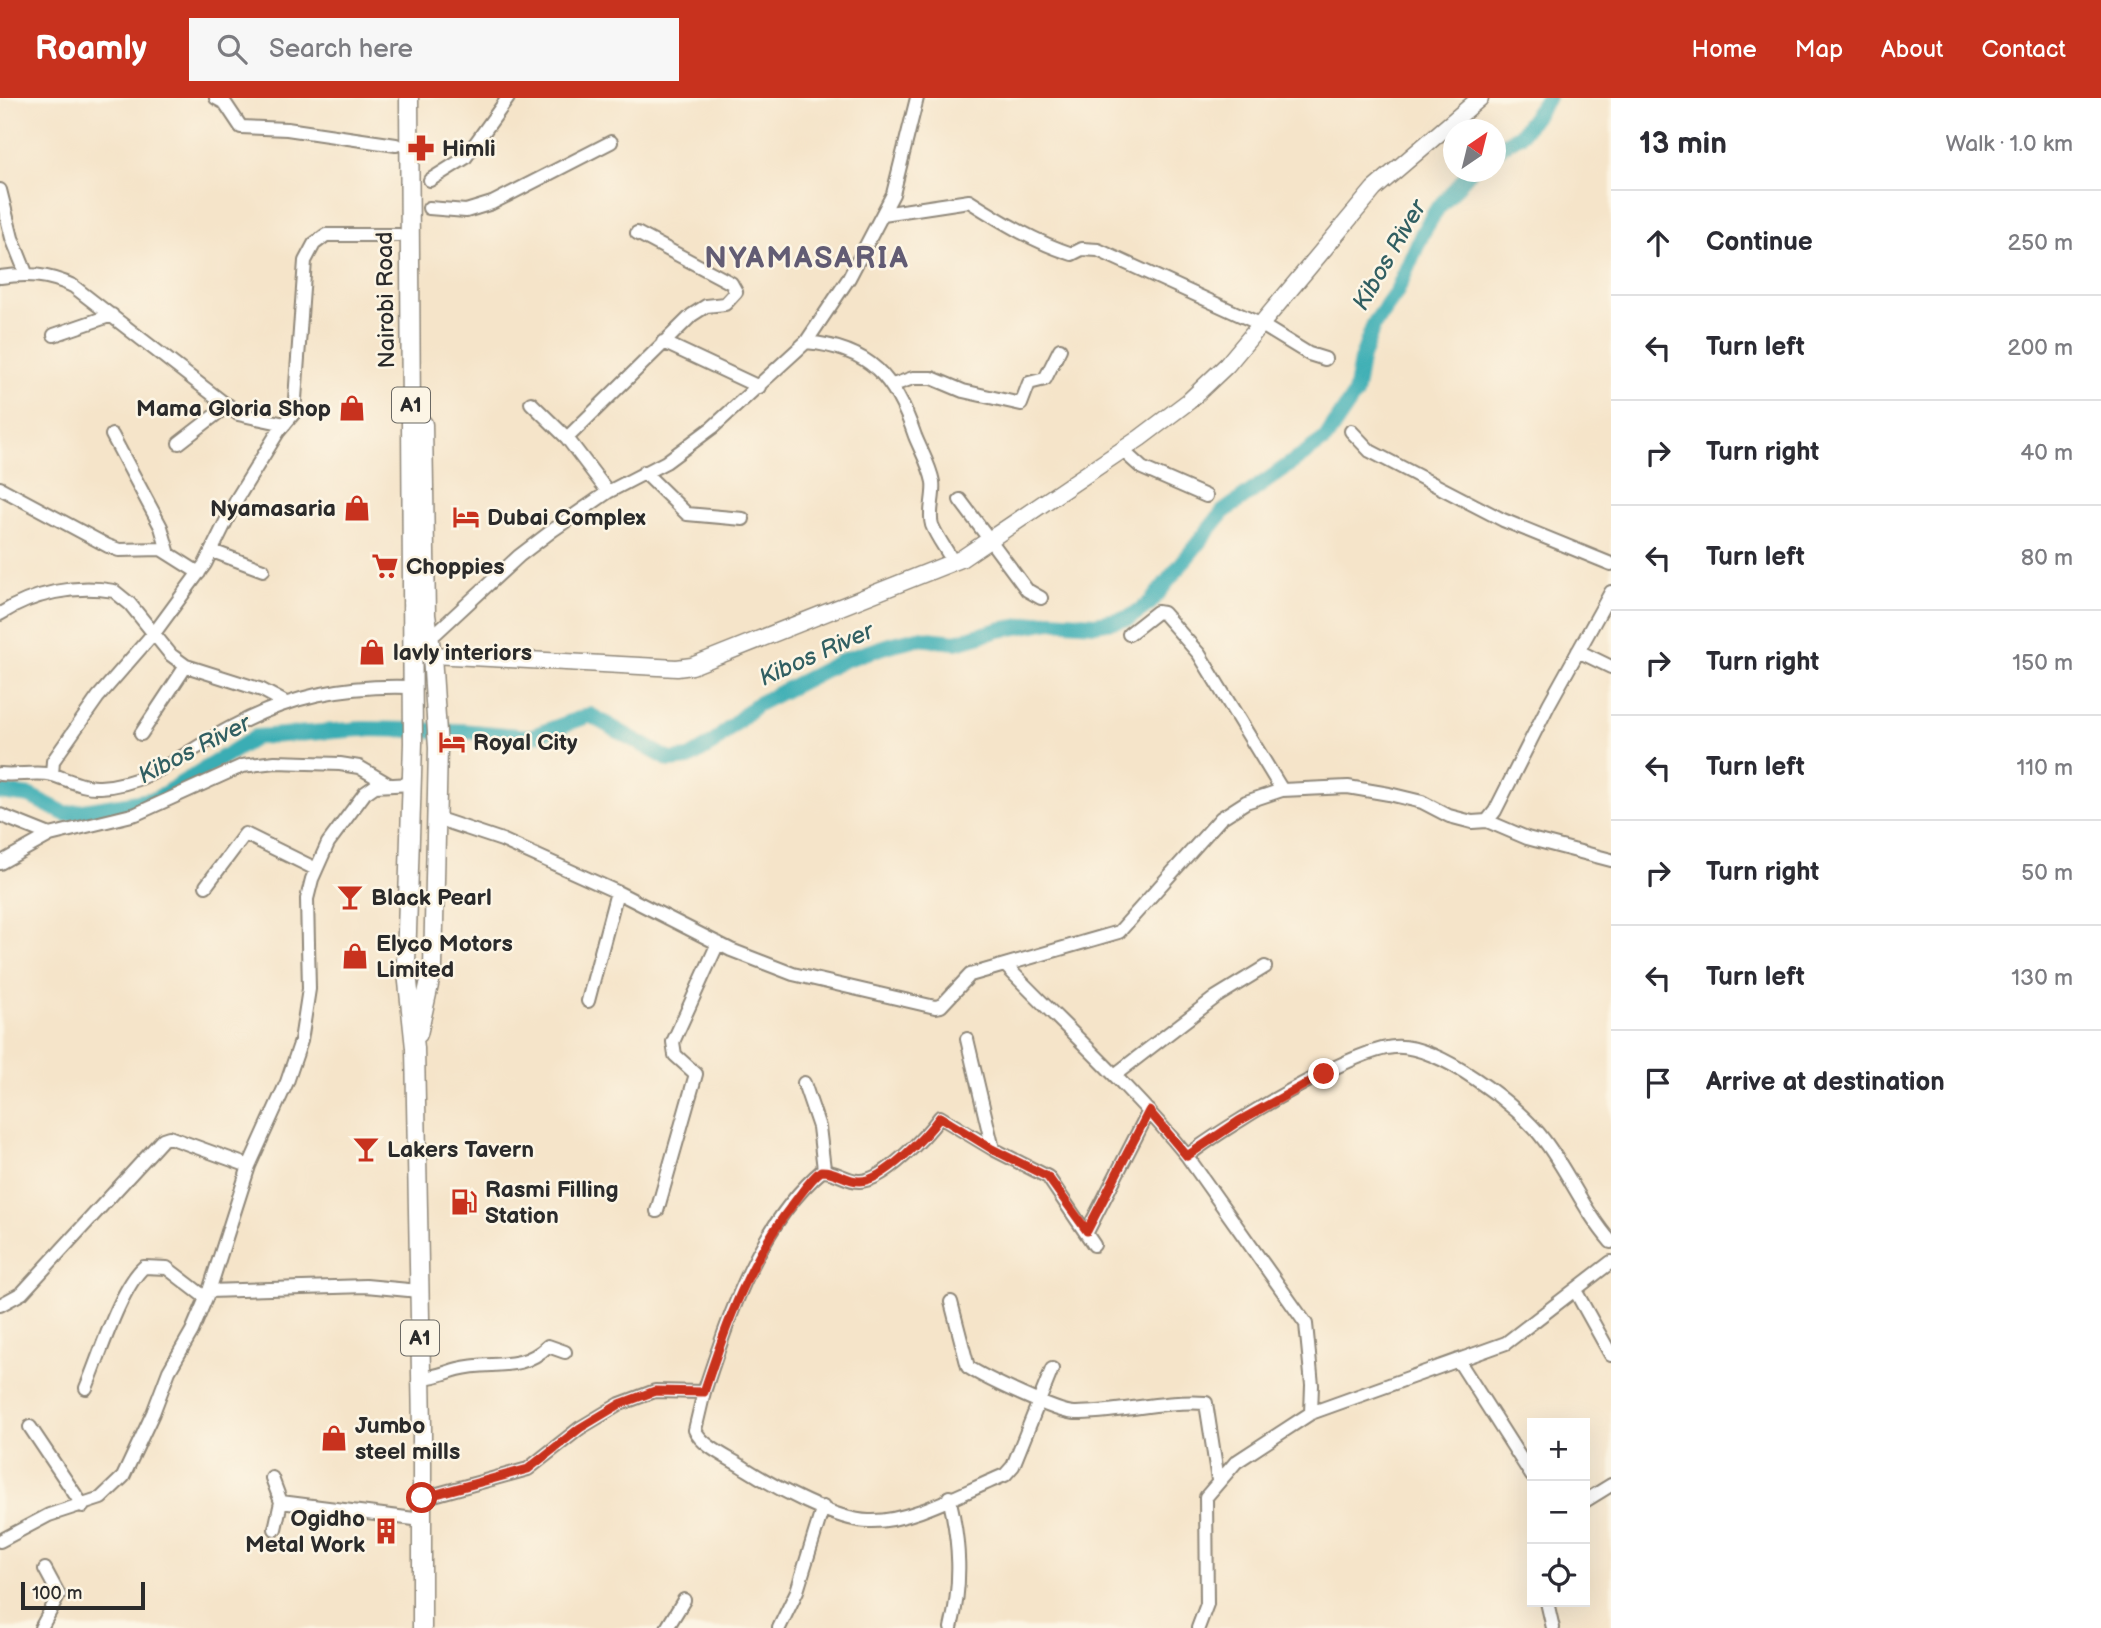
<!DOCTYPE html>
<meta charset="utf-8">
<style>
:root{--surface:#fff;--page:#f7f7f7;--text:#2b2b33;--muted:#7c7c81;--line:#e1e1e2;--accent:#c8321e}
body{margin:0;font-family:"Balsamiq Sans",sans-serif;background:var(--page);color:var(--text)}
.controls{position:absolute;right:21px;bottom:21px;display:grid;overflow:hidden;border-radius:0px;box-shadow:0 7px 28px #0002}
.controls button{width:63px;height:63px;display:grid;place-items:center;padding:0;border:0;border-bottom:2px solid var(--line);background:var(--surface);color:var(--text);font:35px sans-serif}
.compass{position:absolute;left:1443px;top:21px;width:63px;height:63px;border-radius:50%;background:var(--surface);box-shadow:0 7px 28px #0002;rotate:35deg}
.scale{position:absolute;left:21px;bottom:18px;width:124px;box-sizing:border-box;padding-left:7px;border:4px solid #2b2b2b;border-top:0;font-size:19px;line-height:24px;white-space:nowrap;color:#2b2b2b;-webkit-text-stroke:5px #fcf5e5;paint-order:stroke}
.stop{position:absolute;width:21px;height:21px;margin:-16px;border:5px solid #c8321e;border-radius:50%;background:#fff}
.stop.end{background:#c8321e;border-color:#fff;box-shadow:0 2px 7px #0008}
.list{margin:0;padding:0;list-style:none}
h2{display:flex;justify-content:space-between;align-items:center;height:91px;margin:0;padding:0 28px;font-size:30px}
h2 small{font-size:23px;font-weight:400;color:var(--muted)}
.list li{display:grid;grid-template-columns:46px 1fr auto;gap:21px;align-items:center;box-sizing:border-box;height:105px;padding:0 28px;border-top:2px solid var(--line)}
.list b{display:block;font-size:26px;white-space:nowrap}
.list em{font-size:23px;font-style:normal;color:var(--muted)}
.icon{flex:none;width:38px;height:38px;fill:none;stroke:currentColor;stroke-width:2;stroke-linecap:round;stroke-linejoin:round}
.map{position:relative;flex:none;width:1611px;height:1530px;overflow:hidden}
header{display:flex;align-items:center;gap:42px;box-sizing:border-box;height:98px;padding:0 35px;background:var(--accent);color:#fff}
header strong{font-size:33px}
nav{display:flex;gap:38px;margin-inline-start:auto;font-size:24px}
.search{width:490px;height:63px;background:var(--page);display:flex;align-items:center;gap:18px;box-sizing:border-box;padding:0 24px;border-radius:0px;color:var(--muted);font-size:26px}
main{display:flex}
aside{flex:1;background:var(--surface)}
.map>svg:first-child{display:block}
</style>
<header>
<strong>Roamly</strong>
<div class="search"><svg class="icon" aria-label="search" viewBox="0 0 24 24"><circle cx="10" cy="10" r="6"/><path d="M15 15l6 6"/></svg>Search here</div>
<nav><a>Home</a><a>Map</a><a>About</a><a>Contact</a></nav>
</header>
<main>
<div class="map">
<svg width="1611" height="1530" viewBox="0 0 1611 1530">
<rect width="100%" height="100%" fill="#fcf5e5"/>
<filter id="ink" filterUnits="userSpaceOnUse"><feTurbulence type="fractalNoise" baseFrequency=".0143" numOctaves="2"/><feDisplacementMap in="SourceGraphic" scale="14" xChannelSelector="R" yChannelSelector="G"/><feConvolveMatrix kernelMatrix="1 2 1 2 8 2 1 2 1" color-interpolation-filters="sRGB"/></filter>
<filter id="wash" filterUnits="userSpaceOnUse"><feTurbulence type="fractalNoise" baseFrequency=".00686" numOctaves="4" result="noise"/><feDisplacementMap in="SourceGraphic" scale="28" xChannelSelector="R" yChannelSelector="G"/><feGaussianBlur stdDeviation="1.57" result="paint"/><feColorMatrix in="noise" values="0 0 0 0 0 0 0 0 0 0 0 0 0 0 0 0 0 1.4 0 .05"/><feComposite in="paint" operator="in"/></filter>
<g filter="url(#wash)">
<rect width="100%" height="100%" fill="#f5e4c9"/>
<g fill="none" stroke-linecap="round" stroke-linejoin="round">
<path stroke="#3badb4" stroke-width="16" d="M 1496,52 L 1521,36 L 1548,0
M 0,694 L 30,698 L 66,716 L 156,701 L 256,639 L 362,631 L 461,633 L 530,639 L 590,617 L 670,662 L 689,660 L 712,646 L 756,607 L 844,562 L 889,547 L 918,540 L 956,544 L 999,532 L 1051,523 L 1095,526 L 1129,520 L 1150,505 L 1223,414 L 1325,341 L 1355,296 L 1361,262 L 1374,226 L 1396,195 L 1423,134 L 1437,111 L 1470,74"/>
</g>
</g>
<g filter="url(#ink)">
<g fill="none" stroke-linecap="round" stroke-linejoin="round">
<g stroke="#90887a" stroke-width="16">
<path id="minor" d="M 216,0 L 225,5 L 241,29 L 287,31 L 396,47
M 430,82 L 465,60 L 508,0
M 0,92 L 12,140 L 26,175
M 429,110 L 466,113 L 492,105 L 611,44
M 883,116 L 969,103 C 1002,124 1035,144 1072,156 L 1082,151 L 1098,152 L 1260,226 L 1309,256 L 1325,261
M 0,179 C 27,175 48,176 73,188 L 238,316 L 285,326
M 54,237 L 112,217
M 663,244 L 759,289
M 806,244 C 870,250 895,279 915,338 C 921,353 930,368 933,384 C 935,397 928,415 932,427 C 937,440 947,452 953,464
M 893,287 L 913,280 L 932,280 L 963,293 L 1021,306 L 1029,285 L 1045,281 L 1060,251
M 531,305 L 567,340 L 608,394
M 1351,333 L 1370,353 L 1503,422 L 1611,466
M 112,337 L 161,429 L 168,453
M 567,340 L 692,217 L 706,208 L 725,206 L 736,194 L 731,185 L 637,135
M 179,345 L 228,307
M 1122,352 L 1142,370 L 1206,398
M 644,374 L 687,416 L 743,421
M 0,390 L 108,448 L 119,452 L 161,451 L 199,475
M 960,402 L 1027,492 L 1041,500
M 212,453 L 263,472
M 0,516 C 33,495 75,486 114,493 L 130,506 L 171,557 L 186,568 L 262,592 L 286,605
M 436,535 L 519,458 L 553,432 L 608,394 L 666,364 L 713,329 L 806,244 L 849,180 L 893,96 L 917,0
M 1129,536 L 1157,514 L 1163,515 L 1199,556 L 1282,692
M 1578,553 L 1611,569
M 141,636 L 186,568
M 0,676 C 17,678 38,673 53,677 C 69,682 83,690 100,689 C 150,687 188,652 230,630 C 289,598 343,587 410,589
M 52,677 L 53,663 L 98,599 L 158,530 L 205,466 L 238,399 L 278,334 L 294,315 L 305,163 L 314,146 L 326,137 L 399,137
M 0,717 L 50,737
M 436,720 L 502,742 L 617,794 L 731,852 L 793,876 L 935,909 L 941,908 L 970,877 L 1119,834 L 1221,720 L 1246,704 L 1282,692 L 1348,689 L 1389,696 L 1422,704 L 1449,718 L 1472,724 L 1487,723 L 1527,740 L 1611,762
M 1487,723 L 1495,713 L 1549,606 L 1611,494
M 0,765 L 50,737 L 136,716 L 242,668 L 275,664 L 340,666 L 359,669 L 388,686
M 206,788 L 245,736 L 316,771
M 1006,868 C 1067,931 1132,990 1187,1058 C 1224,1029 1351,952 1394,949 C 1437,945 1519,1008 1544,1042 C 1569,1075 1584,1113 1611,1144
M 588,903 L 617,794
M 967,941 L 993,1051
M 1116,976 L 1216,899 L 1265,869
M 1187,1058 L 1306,1226 L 1312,1287 L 1311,1315
M 821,1073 C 835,1072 846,1083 859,1083 C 883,1084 926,1038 940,1019 L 993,1051 L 1048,1079 L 1094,1147
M 657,1113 L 696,976 L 675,957 L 673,944 L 718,845
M 1087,1134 L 1149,1013
M 209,1193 L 366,1188 L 419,1193
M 1576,1194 L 1611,1257
M 951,1204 L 968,1269 C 983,1279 1059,1316 1076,1315 C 1120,1315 1162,1302 1206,1305 L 1218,1382
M 0,1207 L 22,1195 L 163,1041 L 169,1039 L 249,1068
M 1458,1262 L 1532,1378
M 421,1280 C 436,1279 444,1275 458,1271 C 492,1262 520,1275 548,1248 L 565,1254
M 86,1290 C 99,1260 120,1190 144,1169 L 167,1170 L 206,1200
M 704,1294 L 695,1332 C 702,1349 732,1361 746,1371 C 773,1388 837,1423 869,1423 C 910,1425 967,1392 1005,1377 L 1013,1368 L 1052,1271
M 30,1329 L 83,1408
M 272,1380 L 281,1404 L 422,1422
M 949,1399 C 960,1444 962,1485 951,1530
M 423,1400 L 528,1371 L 580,1330 L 620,1306 L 655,1293 L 704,1294 C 730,1216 759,1125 824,1071 L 819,1029 L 804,985
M 1585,1403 L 1611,1387
M 275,1431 L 281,1404
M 0,1443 L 49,1417 L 101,1400 L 123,1379 L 153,1315 L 169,1273 L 192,1233 L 209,1193 L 249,1068 L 287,984 L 301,943 L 309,891 L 307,801 L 312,781 L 328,745 L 365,695 L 375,688 L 412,686
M 1547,1504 L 1553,1530
M 41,1530 L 59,1497 L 45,1471
M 667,1530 L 684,1502
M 779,1530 L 797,1493 L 823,1409
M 1198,1530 L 1207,1506 L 1206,1399 L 1236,1364 L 1311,1315 L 1506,1245 L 1611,1164"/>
</g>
<g stroke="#90887a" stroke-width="19">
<path id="major" d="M 432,557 L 677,570 L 692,568 L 961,461 L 1140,340 L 1189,303 L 1227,267 L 1374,91 L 1480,0"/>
</g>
<g stroke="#90887a" stroke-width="21">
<path id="highway" d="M 409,0 L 413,645 L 406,865 L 415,950 L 422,1329 L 422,1530
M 418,936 L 433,869 L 438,650 L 432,557 L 426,517 L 423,326"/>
</g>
<use href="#minor" stroke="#fff" stroke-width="12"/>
<use href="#major" stroke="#fff" stroke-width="16"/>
<use href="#highway" stroke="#fff" stroke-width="18"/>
</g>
</g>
<g fill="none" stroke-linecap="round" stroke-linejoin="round" filter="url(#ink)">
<path stroke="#c8321e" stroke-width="9" d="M 422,1400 L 528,1371 L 580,1330 L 620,1306 L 655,1293 L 704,1294 C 726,1227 750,1161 793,1106 C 802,1095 810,1081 821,1073 C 835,1072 846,1083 859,1083 C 883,1084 926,1038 940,1019 L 992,1051 L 1048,1079 L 1087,1133 L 1149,1013 L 1187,1058 L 1239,1023 L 1324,976"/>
</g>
<defs>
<g id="pharmacy-bare" transform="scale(2.1)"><path d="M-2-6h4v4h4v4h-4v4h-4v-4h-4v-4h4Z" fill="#c8321e" stroke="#fcf5e5" stroke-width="2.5" paint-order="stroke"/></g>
<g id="shop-bare" transform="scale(2.1)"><path d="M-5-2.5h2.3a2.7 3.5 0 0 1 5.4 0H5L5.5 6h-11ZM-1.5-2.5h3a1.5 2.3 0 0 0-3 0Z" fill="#c8321e" stroke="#fcf5e5" stroke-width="2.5" paint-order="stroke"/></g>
<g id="hotel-bare" transform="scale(2.1)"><path d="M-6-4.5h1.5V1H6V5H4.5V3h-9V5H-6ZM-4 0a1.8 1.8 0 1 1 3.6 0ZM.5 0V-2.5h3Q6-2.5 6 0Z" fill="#c8321e" stroke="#fcf5e5" stroke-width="2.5" paint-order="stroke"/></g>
<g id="supermarket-bare" transform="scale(2.1)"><path d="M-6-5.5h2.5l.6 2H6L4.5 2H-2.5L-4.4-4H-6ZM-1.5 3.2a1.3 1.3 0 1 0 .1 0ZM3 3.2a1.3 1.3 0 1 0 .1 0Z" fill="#c8321e" stroke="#fcf5e5" stroke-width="2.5" paint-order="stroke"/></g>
<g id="bar-bare" transform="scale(2.1)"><path d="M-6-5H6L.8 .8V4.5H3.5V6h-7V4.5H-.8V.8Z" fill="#c8321e" stroke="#fcf5e5" stroke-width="2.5" paint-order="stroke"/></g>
<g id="fuel-bare" transform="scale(2.1)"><path d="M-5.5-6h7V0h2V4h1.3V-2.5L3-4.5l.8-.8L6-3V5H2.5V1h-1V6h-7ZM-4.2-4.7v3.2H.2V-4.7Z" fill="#c8321e" stroke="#fcf5e5" stroke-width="2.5" paint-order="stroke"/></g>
<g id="building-bare" transform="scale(2.1)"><path d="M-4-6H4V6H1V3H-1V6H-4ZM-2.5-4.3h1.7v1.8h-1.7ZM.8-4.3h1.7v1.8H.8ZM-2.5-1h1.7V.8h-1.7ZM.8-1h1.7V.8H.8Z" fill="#c8321e" stroke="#fcf5e5" stroke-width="2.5" paint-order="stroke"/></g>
</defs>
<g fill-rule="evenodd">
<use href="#pharmacy-bare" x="421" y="50"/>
<use href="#shop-bare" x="352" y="310"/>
<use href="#shop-bare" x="357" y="410"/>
<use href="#hotel-bare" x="466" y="419"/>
<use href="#supermarket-bare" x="385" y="468"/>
<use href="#shop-bare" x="372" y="554"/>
<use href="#hotel-bare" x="452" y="644"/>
<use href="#bar-bare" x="350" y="799"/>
<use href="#shop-bare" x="355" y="858"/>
<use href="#bar-bare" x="366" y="1051"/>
<use href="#fuel-bare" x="464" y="1104"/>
<use href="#shop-bare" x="334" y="1340"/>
<use href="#building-bare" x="386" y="1433"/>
</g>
<g text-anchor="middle" stroke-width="5" stroke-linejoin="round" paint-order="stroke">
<g fill="#fcf5e5" stroke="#6a6863" stroke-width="2">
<rect x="392" y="289.5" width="38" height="35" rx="5"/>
<rect x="401" y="1222.5" width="38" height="35" rx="5"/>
</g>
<g font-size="21" font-weight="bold" fill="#2b2b2b">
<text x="411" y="314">A1</text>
<text x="420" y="1247">A1</text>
</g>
<g font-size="23" font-weight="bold" fill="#2b2b2b" stroke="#fcf5e5" text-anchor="start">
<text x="442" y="58">Himli</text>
<text x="331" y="318" text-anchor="end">Mama Gloria Shop</text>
<text x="336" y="418" text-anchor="end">Nyamasaria</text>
<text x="487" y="427">Dubai Complex</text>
<text x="406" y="476">Choppies</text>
<text x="393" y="562">lavly interiors</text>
<text x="473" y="652">Royal City</text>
<text x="371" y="807">Black Pearl</text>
<text x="376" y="853">Elyco Motors<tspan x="376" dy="26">Limited</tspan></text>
<text x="387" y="1059">Lakers Tavern</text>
<text x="485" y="1099">Rasmi Filling<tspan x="485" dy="26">Station</tspan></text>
<text x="355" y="1335">Jumbo<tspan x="355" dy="26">steel mills</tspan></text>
<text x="365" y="1428" text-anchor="end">Ogidho<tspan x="365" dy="26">Metal Work</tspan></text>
</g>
<g font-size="23" fill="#2b2b2b" stroke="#fcf5e5">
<text transform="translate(385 202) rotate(-91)" y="8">Nairobi Road</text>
</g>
<g font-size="24" font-style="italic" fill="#315f62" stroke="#fcf5e5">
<text transform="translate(1389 157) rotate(-60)" y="8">Kibos River</text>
<text transform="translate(816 556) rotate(-24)" y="8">Kibos River</text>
<text transform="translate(194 651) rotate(-27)" y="8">Kibos River</text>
</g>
<g font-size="30" font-weight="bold" letter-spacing="2" fill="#625c74" stroke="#fcf5e5">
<text x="807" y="170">NYAMASARIA</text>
</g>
</g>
</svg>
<div class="controls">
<button>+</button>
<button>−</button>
<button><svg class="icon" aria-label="locate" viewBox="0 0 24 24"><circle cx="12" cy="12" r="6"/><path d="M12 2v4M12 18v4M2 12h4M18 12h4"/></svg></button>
</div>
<svg class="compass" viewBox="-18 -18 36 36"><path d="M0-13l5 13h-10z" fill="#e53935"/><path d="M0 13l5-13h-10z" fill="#7c7c81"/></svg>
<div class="scale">100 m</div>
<div class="stop" style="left:422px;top:1400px"></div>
<div class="stop end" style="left:1324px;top:976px"></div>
</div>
<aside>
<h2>13 min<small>Walk · 1.0 km</small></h2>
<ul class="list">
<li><svg class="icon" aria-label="ahead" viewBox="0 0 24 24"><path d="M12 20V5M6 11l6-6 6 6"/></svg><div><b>Continue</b></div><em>250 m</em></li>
<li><svg class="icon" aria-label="left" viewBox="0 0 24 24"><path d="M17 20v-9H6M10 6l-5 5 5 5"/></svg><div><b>Turn left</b></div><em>200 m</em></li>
<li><svg class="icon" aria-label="right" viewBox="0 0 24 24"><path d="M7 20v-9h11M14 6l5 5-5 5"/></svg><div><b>Turn right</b></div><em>40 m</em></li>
<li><svg class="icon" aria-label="left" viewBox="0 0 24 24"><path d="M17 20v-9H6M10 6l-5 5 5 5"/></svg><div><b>Turn left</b></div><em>80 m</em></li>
<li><svg class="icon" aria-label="right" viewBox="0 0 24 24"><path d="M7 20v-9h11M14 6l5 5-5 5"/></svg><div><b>Turn right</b></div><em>150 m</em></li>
<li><svg class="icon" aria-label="left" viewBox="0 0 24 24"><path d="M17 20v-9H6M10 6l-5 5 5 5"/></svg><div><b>Turn left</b></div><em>110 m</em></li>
<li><svg class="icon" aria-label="right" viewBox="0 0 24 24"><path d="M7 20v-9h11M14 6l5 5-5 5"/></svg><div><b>Turn right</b></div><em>50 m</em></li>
<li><svg class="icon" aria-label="left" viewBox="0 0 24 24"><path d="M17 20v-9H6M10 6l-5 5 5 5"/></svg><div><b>Turn left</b></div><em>130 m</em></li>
<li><svg class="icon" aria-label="arrive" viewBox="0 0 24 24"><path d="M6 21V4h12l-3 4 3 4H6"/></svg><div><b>Arrive at destination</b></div></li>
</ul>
</aside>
</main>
